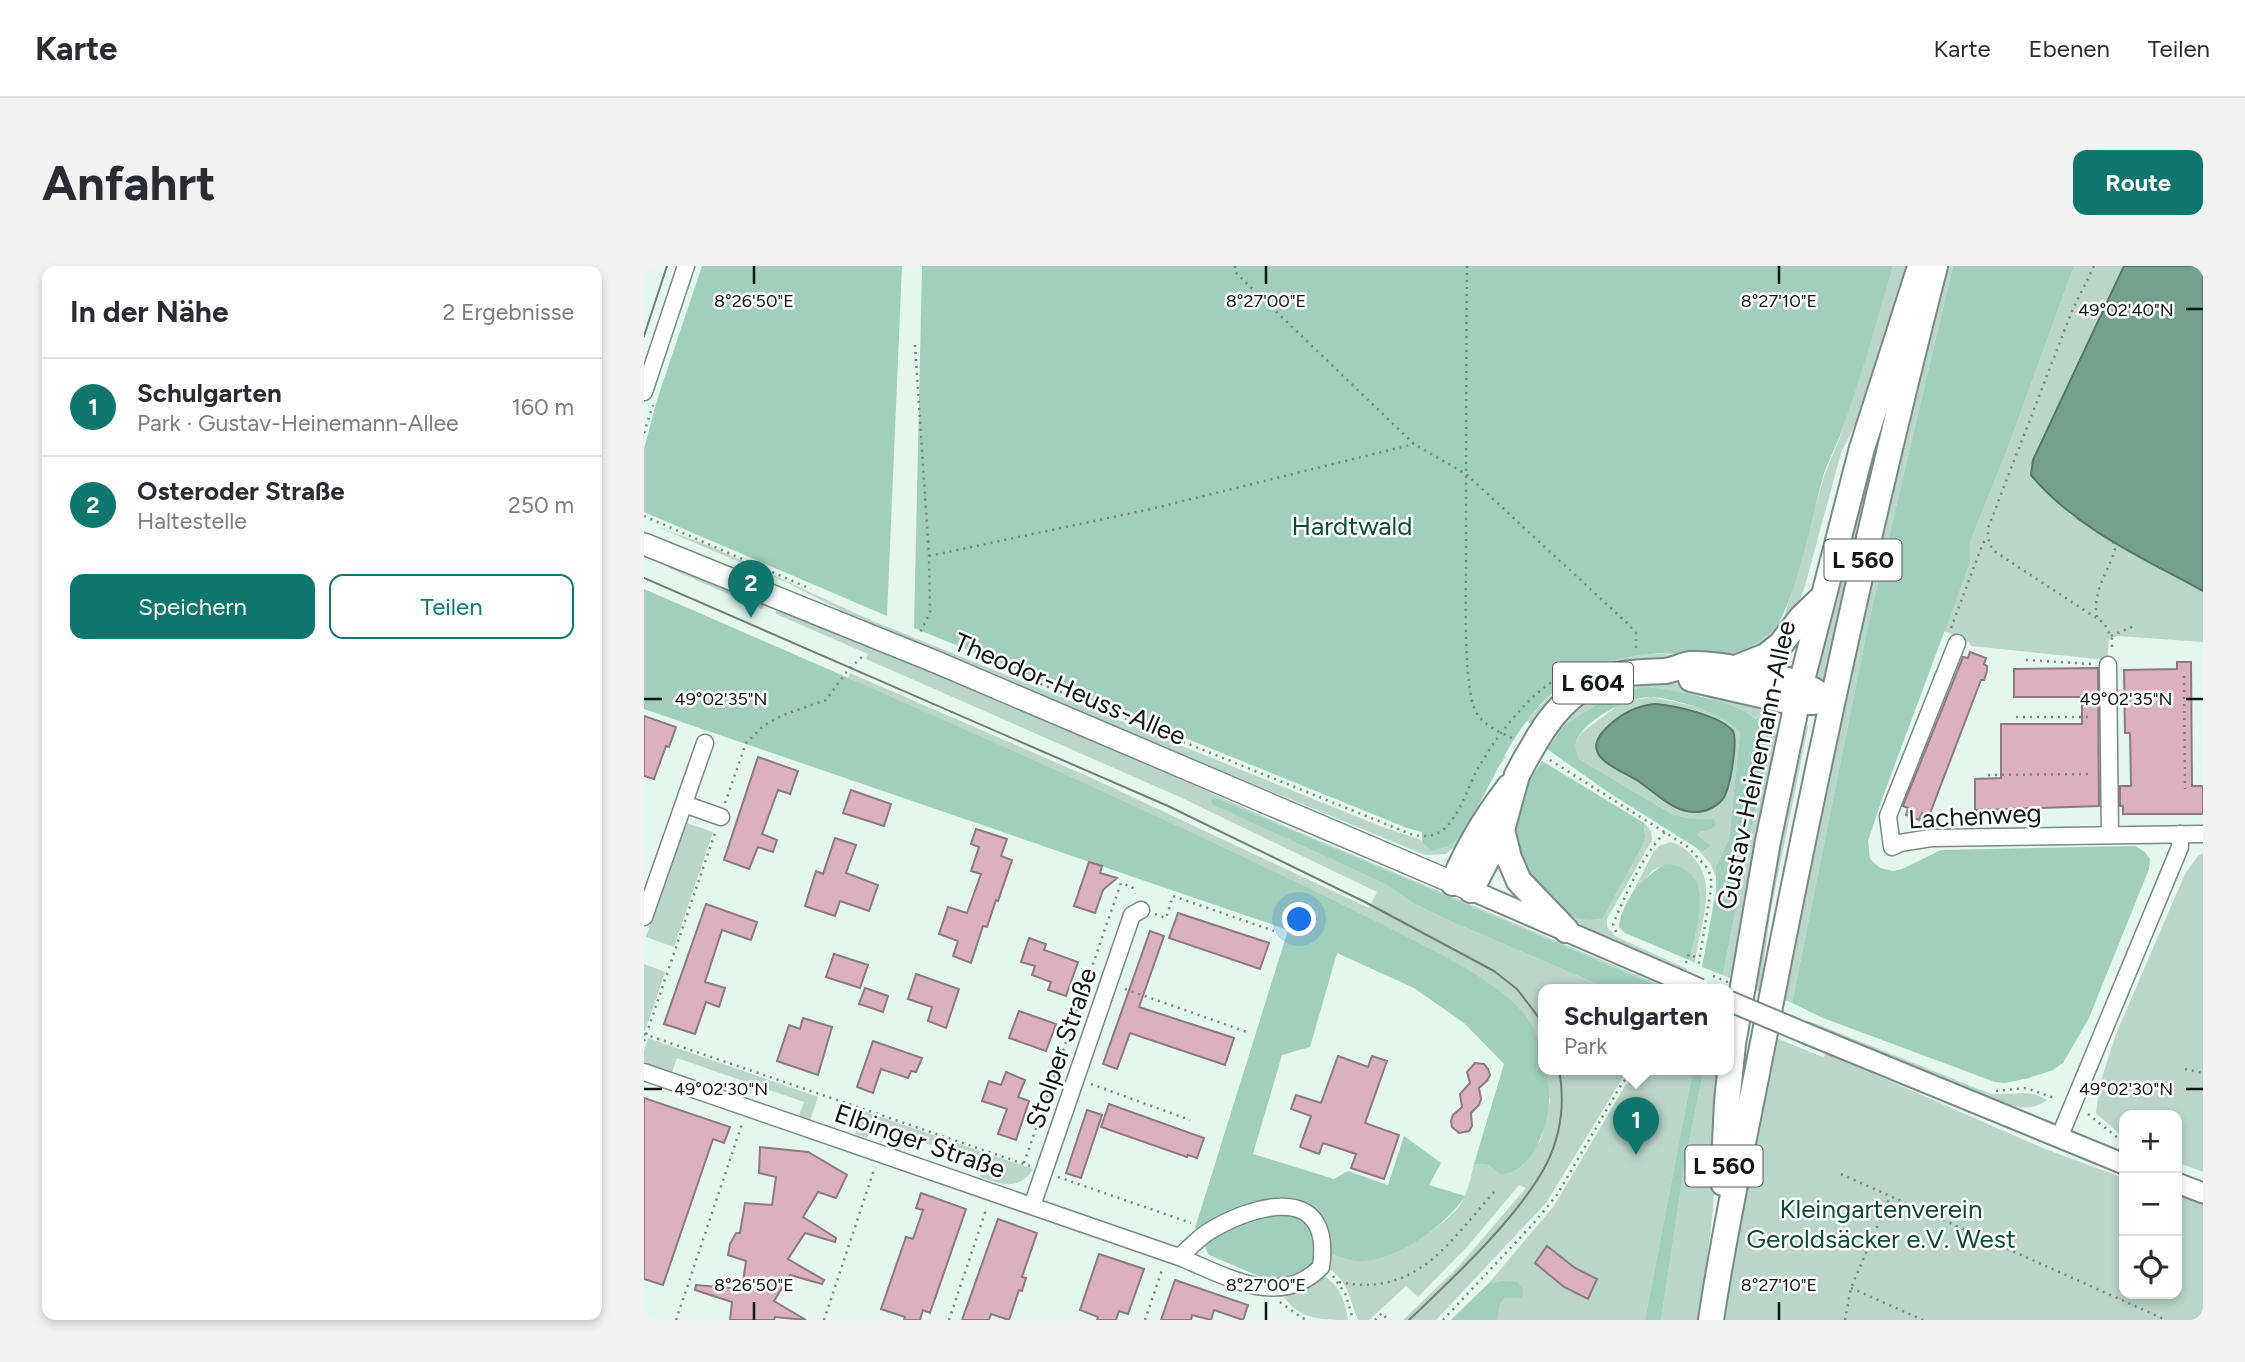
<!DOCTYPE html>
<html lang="de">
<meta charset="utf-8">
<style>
:root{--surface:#fff;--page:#f2f2f3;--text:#2b2b33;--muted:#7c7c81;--line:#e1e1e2;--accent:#0f766e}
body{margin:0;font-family:Figtree,sans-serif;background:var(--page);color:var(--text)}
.controls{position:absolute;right:21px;bottom:21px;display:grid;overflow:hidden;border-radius:14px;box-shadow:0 4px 10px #0003}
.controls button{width:63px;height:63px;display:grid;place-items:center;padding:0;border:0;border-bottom:2px solid var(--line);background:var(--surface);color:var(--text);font:35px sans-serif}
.you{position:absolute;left:656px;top:654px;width:24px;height:24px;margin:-18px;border:5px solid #fff;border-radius:50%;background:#1a73e8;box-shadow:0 0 0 10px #1a73e833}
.badge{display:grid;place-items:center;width:46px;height:46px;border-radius:50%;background:var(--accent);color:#fff;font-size:23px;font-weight:700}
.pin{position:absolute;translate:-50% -58px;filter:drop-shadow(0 2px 4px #0008)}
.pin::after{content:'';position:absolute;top:37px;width:24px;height:21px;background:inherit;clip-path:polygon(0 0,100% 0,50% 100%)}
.popup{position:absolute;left:894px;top:718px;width:196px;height:91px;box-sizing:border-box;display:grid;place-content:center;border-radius:14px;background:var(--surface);filter:drop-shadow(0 2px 5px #0005);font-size:23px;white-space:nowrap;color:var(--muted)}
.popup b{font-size:26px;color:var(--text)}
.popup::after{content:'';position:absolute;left:50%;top:100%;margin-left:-14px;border:14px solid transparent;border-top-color:var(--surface)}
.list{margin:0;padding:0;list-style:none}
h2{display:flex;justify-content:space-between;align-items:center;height:91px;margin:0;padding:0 28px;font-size:30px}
h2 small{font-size:23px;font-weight:400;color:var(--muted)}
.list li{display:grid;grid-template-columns:46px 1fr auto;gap:21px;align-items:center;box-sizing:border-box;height:98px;padding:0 28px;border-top:2px solid var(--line)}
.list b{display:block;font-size:26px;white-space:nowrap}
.list p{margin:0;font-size:23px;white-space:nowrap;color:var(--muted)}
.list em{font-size:23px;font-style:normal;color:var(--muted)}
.actions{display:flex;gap:14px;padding:21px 28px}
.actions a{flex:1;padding:16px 0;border:2px solid var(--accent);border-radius:14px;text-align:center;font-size:24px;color:var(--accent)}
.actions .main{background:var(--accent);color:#fff}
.icon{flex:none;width:38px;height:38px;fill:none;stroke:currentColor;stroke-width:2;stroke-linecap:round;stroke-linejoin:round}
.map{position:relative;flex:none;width:1559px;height:1054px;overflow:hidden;border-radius:14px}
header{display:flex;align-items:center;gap:42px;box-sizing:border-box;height:98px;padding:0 35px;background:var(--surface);border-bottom:2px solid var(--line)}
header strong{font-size:33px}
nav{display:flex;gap:38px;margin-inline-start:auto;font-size:24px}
.intro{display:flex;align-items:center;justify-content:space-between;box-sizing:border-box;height:168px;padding:0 42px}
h1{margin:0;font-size:49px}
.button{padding:18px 32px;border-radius:14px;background:var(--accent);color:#fff;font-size:24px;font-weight:700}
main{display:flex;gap:42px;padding:0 42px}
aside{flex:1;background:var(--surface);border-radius:14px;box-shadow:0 4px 10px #0003}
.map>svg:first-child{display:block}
</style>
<header>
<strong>Karte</strong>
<nav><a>Karte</a><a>Ebenen</a><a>Teilen</a></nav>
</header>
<div class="intro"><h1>Anfahrt</h1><a class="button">Route</a></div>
<main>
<aside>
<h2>In der Nähe<small>2 Ergebnisse</small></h2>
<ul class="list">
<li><span class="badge">1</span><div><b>Schulgarten</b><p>Park · Gustav-Heinemann-Allee</p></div><em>160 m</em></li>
<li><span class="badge">2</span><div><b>Osteroder Straße</b><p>Haltestelle</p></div><em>250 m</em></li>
</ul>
<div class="actions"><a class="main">Speichern</a><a>Teilen</a></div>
</aside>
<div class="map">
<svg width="1559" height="1054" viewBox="0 0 1559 1054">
<rect width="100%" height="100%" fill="#e3f7ef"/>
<path fill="#bad5ca" d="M 1249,0 L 1267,0 L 1219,142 L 1197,187 L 1161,320 L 1152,344 L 1120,383 L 909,433 L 886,458 L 883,455 C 914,416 960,388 1012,388 C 1033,388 1061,393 1081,389 C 1092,387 1128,360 1140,352 L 1180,210 L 1195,174 Z
M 1300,0 L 1309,0 L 1225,355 L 1148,737 L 1136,732 L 1205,403 Z
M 1430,0 L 1480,0 L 1389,194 L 1427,249 L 1559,325 L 1559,376 L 1474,370 L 1465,373 L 1463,394 L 1327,380 L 1325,376 L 1300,365 L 1326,297 L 1326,276 L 1363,184 Z
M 1250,118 L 1184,399 L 1177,418 L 1169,418 L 1199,286 Z
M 11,260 L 66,280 L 224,353 L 736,560 L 777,574 L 778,577 L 788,585 L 805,580 L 815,571 L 859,489 L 862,491 L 855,500 L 815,577 L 802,588 L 781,589 L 334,404 L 212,352 L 142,316 Z
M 26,300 L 161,351 L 465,481 L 643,561 L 1026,723 L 1021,723 L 571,533 L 567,533 L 644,573 L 743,619 L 769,637 L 804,654 L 965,723 L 899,723 L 899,790 L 894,773 L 876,743 L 849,721 L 807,694 L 615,599 L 204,412 L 206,407 L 450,513 L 725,642 L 733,626 L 538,532 L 222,393 L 224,388 L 132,348 L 132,344 L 120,339 L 118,343 L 25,302 Z
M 1019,415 C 1040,420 1098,431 1114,442 C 1125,450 1131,462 1133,475 L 1089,714 L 1079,709 L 1123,481 L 1121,464 L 1110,451 L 1062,431 L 1005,421 L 945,445 L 921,459 L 913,471 L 908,469 C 946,425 962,420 1019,415 Z
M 1007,431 C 1032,437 1084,443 1096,467 L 1085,573 L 1072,600 L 1072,611 L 1066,597 L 1053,583 L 1060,586 L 1067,580 L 1054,569 L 1056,566 L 1066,564 L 1070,553 L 1043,552 L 1028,548 L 935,493 L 931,484 L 932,477 L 937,467 L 979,436 Z
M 1163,459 L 1164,461 L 1126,648 L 1116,726 L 1106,721 Z
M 40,556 L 69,566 L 30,681 L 2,671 Z
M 1000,557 L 1007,565 L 1008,574 L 963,653 L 963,661 L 971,670 L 1043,703 L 1042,707 L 945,664 L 904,637 L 959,652 L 999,579 L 1001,567 Z
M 1026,576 C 1036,578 1042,583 1049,591 C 1076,619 1054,662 1051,697 L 1045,694 C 1052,666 1061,639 1049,611 L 1021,598 L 1008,605 L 982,639 L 1010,585 L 1015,580 Z
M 1559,587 L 1559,906 L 1533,896 L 1533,849 L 1480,849 L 1480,872 L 1452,847 L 1456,818 L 1472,768 L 1541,608 L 1554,590 Z
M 0,698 L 21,706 L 1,765 L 0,765 Z
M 1165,755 L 1347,828 C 1368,830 1384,822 1403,834 C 1390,843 1381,843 1366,839 L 1164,759 Z
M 1130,771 L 1179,791 L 1182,787 L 1401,883 L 1480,912 L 1480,1028 L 1533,1028 L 1533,929 L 1559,938 L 1559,1054 L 1077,1054 Z
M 4,772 L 174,831 L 166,854 L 155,850 L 160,836 L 33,792 L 28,806 L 0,796 L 0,785 Z
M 902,803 L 984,803 L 902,937 L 792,1054 L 759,1054 L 815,1000 L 882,922 L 875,919 L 823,981 L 774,1031 L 762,1020 L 725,1054 L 714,1054 C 705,1031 705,1016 683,1001 L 686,988 C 694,990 704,995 712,995 C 743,997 792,966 812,944 C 823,932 826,914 830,898 L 845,899 L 855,908 L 878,900 L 897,873 L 906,835 Z
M 994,803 L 1049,803 L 1001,1054 L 807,1054 L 844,1018 L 910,940 L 981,820 Z
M 1060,803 L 1078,803 L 1069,943 L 1056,1054 L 1017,1054 L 1042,890 Z
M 219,845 L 389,903 C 374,926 357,918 336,911 L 339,897 L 228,859 L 223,872 L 211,868 Z
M 678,1009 C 696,1018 701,1036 704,1054 C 679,1054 656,1054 640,1031 L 663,1024 Z"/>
<path fill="#a2cebd" d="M 58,0 L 258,0 L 243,350 L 0,246 L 0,183 L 13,134 Z
M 278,0 L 1249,0 C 1232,57 1216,116 1195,172 C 1190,185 1183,197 1179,211 C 1169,245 1150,345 1128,365 C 1088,401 1054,385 1007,388 C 972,390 938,404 910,426 C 864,464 848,523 815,571 L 805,580 L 788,585 L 778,577 L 778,566 L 763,562 L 270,362 Z
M 1309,0 L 1430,0 L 1363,184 L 1326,276 L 1326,297 L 1238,533 L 1224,575 L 1226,593 L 1236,602 L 1249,605 L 1258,603 L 1297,584 L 1491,580 L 1501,586 L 1506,593 L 1505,603 L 1445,752 L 1419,797 L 1409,804 L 1385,812 L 1361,817 L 1351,816 L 1179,752 L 1148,737 L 1225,355 Z
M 0,323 C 216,417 431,510 643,612 C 685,632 726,652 767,673 C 804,692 844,712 874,741 C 890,757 899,781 899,803 L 902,803 C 904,814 906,826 905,837 C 903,863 887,909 855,908 L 845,899 L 830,898 L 860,798 L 820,757 L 770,722 L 693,687 L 666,781 L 638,789 L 609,888 L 690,913 L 704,905 L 744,919 L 760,870 L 797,897 L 785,919 L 821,930 C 802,960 749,998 712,995 C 704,995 694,990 686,988 L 646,1013 L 617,1011 L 565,989 L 551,962 L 644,664 L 0,443 Z
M 1005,421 C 1032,425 1111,437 1121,465 C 1123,469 1122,477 1123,481 L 1079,709 L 1058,701 L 1072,625 L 1072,600 L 1085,573 L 1096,467 C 1087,449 1027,431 1007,431 C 986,430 937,455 932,477 C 931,483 933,488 935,493 L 1028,548 L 1043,552 L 1070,553 L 1072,559 L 1066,564 L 1056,566 L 1054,569 L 1067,580 L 1059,586 L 964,526 L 903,483 L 921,459 L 973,426 Z
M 898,495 L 1000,557 L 1001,571 L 999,579 L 959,652 L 945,654 L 933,652 L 904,637 L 878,608 L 870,559 L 885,514 Z
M 571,532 L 1021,723 L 965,723 L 804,654 L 769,637 L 743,619 L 568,538 L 567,533 Z
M 1021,598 C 1074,601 1053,661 1045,694 L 981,667 L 975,661 C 977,636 1000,610 1021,598 Z
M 1049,803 L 1060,803 L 1042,890 L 1017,1054 L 1001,1054 Z
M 859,1015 L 874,1016 L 879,1024 L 878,1032 L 861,1032 L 856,1037 L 853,1054 L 807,1054 L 844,1018 Z"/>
<path fill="#75a08f" stroke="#56776a" stroke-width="2" d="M 1480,0 L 1559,0 L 1559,325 C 1499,292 1431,262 1387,209 L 1389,194 Z
M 1012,438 C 1032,440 1074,449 1088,464 C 1095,471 1086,521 1080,531 C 1076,539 1062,546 1053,546 C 1031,547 1014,529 997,517 C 974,501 927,490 969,456 C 982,445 995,439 1012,438 Z"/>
<path fill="#dbb1bf" stroke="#8d7a80" stroke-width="2" d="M 1326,386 L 1342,392 L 1340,398 L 1343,400 L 1343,405 L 1340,414 L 1337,414 L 1285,550 L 1278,547 L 1275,554 L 1262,549 L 1264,542 L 1259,540 L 1319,391 L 1324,392 Z
M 1533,396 L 1547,396 L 1548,520 L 1559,520 L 1559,548 L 1479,548 L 1479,540 L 1476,540 L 1476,520 L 1487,520 L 1486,467 L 1481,467 L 1480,404 L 1533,403 Z
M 1454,402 L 1455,540 L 1331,544 L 1331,513 L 1357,512 L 1357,458 L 1438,458 L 1438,431 L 1370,431 L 1370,403 Z
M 0,450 L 32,461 L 25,481 L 22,480 L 10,513 L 0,510 Z
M 114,491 L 154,505 L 146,528 L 134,524 L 118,568 L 133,574 L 129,586 L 114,581 L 105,603 L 80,594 Z
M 207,524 L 247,538 L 240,560 L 199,547 Z
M 332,563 L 363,573 L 357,590 L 368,594 L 354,635 L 352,634 L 343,661 L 339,660 L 327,697 L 309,690 L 314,675 L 295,668 L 304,641 L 323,647 L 337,608 L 327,605 L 335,581 L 327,578 Z
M 191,572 L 212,579 L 202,607 L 234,619 L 225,645 L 196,635 L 191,650 L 161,640 L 172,605 L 179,608 Z
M 445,596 L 458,600 L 456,607 L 473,612 L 459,624 L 451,647 L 430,640 Z
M 62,638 L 113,656 L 107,674 L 78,664 L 61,716 L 81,722 L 75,741 L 62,736 L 51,768 L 20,758 Z
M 534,647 L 625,677 L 616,703 L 525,672 Z
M 506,665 L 520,670 L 495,741 L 590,772 L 581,799 L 486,767 L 473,803 L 459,798 Z
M 385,672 L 402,678 L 400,684 L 434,696 L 422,730 L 404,724 L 407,716 L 388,709 L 391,700 L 377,696 Z
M 190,688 L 224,699 L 216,722 L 182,711 Z
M 272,708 L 315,723 L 302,762 L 284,755 L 288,741 L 264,733 Z
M 221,722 L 244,730 L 239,746 L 215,738 Z
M 375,745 L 412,758 L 402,785 L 365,772 Z
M 159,752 L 188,761 L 174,809 L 133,795 L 145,759 L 156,763 Z
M 229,775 L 278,792 L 272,806 L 267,805 L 264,812 L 237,803 L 229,827 L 213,821 Z
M 694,790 L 724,801 L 728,790 L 743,795 L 721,857 L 755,869 L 740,913 L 707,902 L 712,888 L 679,877 L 675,888 L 656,881 L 667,850 L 647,843 L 652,829 L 677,837 Z
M 831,797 L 840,798 L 844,803 L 846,809 L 843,815 L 835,822 L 837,833 L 835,839 L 827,847 L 828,860 L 825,865 L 815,867 L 808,861 L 807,855 L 809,849 L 818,841 L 816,828 L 826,817 L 823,806 Z
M 362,806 L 381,814 L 374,831 L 385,835 L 372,874 L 354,868 L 363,843 L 338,835 L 345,815 L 357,819 Z
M 0,832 L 86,861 L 80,877 L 69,873 L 19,1019 L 0,1013 Z
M 465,838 L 560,872 L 553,892 L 544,889 L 543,891 L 457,861 Z
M 443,844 L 458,849 L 437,912 L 422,907 Z
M 116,881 L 164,886 L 203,909 L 192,932 L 174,926 L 159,951 L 192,972 L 191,976 L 161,967 L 144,993 L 180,1014 L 178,1018 L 146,1009 L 130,1035 L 162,1054 L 131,1051 L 130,1054 L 86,1054 L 88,1036 L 51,1024 L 52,1019 L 98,1023 L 102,995 L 84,989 L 86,978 L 92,967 L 96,967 L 101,937 L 128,939 L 132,911 L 115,907 Z
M 277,927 L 322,943 L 286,1047 L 279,1044 L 276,1054 L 260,1054 L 261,1051 L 237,1043 L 262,971 L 269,973 L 279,944 L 272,942 Z
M 354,953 L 393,967 L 378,1011 L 382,1012 L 378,1025 L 375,1024 L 365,1054 L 347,1048 L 345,1054 L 318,1054 Z
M 903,980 L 931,1002 L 953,1013 L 944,1033 L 920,1021 L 891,997 Z
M 455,988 L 500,1003 L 484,1048 L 475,1045 L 472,1054 L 453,1054 L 454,1051 L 436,1044 Z
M 531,1014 L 604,1039 L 599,1054 L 570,1044 L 567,1054 L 548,1049 L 547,1054 L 517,1054 Z"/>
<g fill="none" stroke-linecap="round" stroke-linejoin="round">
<g stroke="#788a83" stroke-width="19">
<path id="minor" d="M 0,126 L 42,0
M 1313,377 L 1244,550 L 1248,581 L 1256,577 L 1287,572 L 1559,568
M 1464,399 L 1466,569
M 40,538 L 77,551
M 0,651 L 61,477
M 0,806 L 535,991 C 581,1009 635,1044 677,1001 C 689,919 616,936 569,963 C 557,969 546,982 535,991
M 1415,872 L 1536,581 L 1536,568
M 388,940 L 488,649 L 497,644"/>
</g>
<g stroke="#788a83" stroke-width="23">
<path id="tertiary" d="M 827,624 L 1040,716
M 1161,767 L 1480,898
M 1533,917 L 1559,927"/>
</g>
<g stroke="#788a83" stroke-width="24">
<path id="secondary" d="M 0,278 L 292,396 L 822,622"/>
</g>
<g stroke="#788a83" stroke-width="28">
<path id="primary" d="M 1089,403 L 1122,390 L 1137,378 L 1157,352 L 1177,333
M 1047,413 L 1147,436 L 1169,436
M 895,470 C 908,449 922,432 943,420 C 967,406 994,406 1021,405 C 1030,404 1038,399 1047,398 C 1076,397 1147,411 1171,425
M 858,564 L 865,592 L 875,615 L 922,664
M 809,617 C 823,582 842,551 865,521
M 827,624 L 858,564 L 873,509 L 881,494
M 1079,917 L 1083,836 L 1089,778 L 1124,575 L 1157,418 L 1218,182 L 1275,4
M 1067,1054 C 1082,954 1104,855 1123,756 C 1172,502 1227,250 1291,0"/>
</g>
<path stroke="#788680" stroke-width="2.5" stroke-dasharray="2 5" stroke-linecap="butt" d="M 591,0 L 591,6 L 770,178 L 822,208 L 983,357 L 992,367 L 992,386
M 823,0 C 822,99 822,198 822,298 C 822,328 819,423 832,446 C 840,460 856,466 870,473
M 1450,0 L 1428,45 L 1344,262 C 1344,273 1344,280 1353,287 L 1460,357 L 1468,373 L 1468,385
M 0,7 L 2,0
M 271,79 L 285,290 L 286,346 L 275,369
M 0,167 L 9,139
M 0,250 L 167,323
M 285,290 L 507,243 L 770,178
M 1453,351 C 1448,326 1464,306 1471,284 L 1469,276
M 1307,362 L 1339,277 L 1344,272
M 1467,370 L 1492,359
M 1382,394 L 1448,398
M 377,410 L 769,569 C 780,571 791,571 800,563 C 815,550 823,524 832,506 C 851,471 887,424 923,407
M 1540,410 L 1541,523
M 1372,451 L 1449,451
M 906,494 L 1044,581 L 1064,603 L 1067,612 L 1067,623 L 1054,702
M 1344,509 L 1449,508
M 81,537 L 102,477 L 119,460 L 139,449 L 182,434 L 204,404 L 218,391
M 511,648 L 522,652 L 529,630 L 630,665
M 972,666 L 969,658 C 983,626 997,592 1021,566
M 1042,697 L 1045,688 L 1055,693
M 481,723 L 603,766
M 0,768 L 386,900
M 0,775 L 71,567
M 1541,803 L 1559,807
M 447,818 L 546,854
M 1352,825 L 1382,822 L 1413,833
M 1444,848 L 1480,877
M 380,897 L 477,617 L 488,621 L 491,628
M 1197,908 L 1522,1054
M 414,911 L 547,957
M 689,1010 L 702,1029 L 709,1054
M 695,1016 C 773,1032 805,976 851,925
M 1207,1022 L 1279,1054
M 636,1036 L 658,1052 L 664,1054
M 32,1054 L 98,858
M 180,1054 L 231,901
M 305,1054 L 343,941
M 501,1054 L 519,1001
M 731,1054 L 738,1047 L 744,1054
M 799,1054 L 889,958 L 913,929 L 977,819 L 989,803
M 1201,1054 L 1207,1022 L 1246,930"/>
<use href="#minor" stroke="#fff" stroke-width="16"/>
<use href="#tertiary" stroke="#fff" stroke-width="19"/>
<use href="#secondary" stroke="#fff" stroke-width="21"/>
<use href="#primary" stroke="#fff" stroke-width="24"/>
<path stroke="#707d78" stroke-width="2" d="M 0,70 L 23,0
M 0,312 L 524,540 L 723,637 L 850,705 L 873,723 L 899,757
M 765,1054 C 808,1013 876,950 903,897 C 917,868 921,835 915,803"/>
<g stroke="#788a83" stroke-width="23" stroke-linecap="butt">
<path id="tertiary-bridge" d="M 1040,716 L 1056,723
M 1085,735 L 1161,767"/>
</g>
<g stroke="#788a83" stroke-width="28" stroke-linecap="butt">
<path id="primary-bridge" d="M 881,494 L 895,470"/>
</g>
<path stroke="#788680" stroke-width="2.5" stroke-dasharray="2 5" stroke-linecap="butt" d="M 1069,710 L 1086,717"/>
<use href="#tertiary-bridge" stroke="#fff" stroke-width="19"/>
<use href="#primary-bridge" stroke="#fff" stroke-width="24"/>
</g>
<path fill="none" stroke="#0f1613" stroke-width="2.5" d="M 110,0 L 110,18M 622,0 L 622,18M 1135,0 L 1135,18M 1542,43 L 1559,43M 0,433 L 18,433M 1542,433 L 1559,433M 0,823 L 18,823M 1542,823 L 1559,823M 110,1036 L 110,1054M 622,1036 L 622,1054M 1135,1036 L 1135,1054"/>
<g text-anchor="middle" stroke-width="5" stroke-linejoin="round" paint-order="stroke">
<g fill="#fff" stroke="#575c5a" stroke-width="2">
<rect x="1180.5" y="273.5" width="77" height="41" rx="5"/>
<rect x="909" y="396.5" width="80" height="41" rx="5"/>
<rect x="1041.5" y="879.5" width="77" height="41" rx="5"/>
</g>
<g font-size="24" font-weight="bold" fill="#0f1613">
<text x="1219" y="302">L 560</text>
<text x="949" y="425">L 604</text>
<text x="1080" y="908">L 560</text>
</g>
<g font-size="26" fill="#0f4a39" stroke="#fff">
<text x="708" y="269">Hardtwald</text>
<text x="1237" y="952">Kleingartenverein<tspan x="1237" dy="30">Geroldsäcker e.V. West</tspan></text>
</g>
<g font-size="26" fill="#0f1613" stroke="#fff">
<text transform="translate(426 423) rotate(23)" y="9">Theodor-Heuss-Allee</text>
<text transform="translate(1112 499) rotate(-78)" y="9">Gustav-Heinemann-Allee</text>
<text transform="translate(1331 550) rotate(-3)" y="9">Lachenweg</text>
<text transform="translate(417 782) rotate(-71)" y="9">Stolper Straße</text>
<text transform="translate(276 875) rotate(19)" y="9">Elbinger Straße</text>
</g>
</g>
<g font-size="18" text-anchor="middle" fill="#0f1613" stroke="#fff" stroke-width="5" stroke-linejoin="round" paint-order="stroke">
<text x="110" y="41">8°26'50"E</text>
<text x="622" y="41">8°27'00"E</text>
<text x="1135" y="41">8°27'10"E</text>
<text x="1482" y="50">49°02'40"N</text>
<text x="77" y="439">49°02'35"N</text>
<text x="1482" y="439">49°02'35"N</text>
<text x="77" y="829">49°02'30"N</text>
<text x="1482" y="829">49°02'30"N</text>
<text x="110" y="1025">8°26'50"E</text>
<text x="622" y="1025">8°27'00"E</text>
<text x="1135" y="1025">8°27'10"E</text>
</g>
</svg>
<div class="controls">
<button>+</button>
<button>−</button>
<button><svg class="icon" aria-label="locate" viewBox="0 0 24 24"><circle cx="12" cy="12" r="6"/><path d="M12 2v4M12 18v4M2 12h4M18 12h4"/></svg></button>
</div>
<div class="you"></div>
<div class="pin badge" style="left:992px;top:889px">1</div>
<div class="popup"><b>Schulgarten</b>Park</div>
<div class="pin badge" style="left:107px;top:352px">2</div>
</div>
</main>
